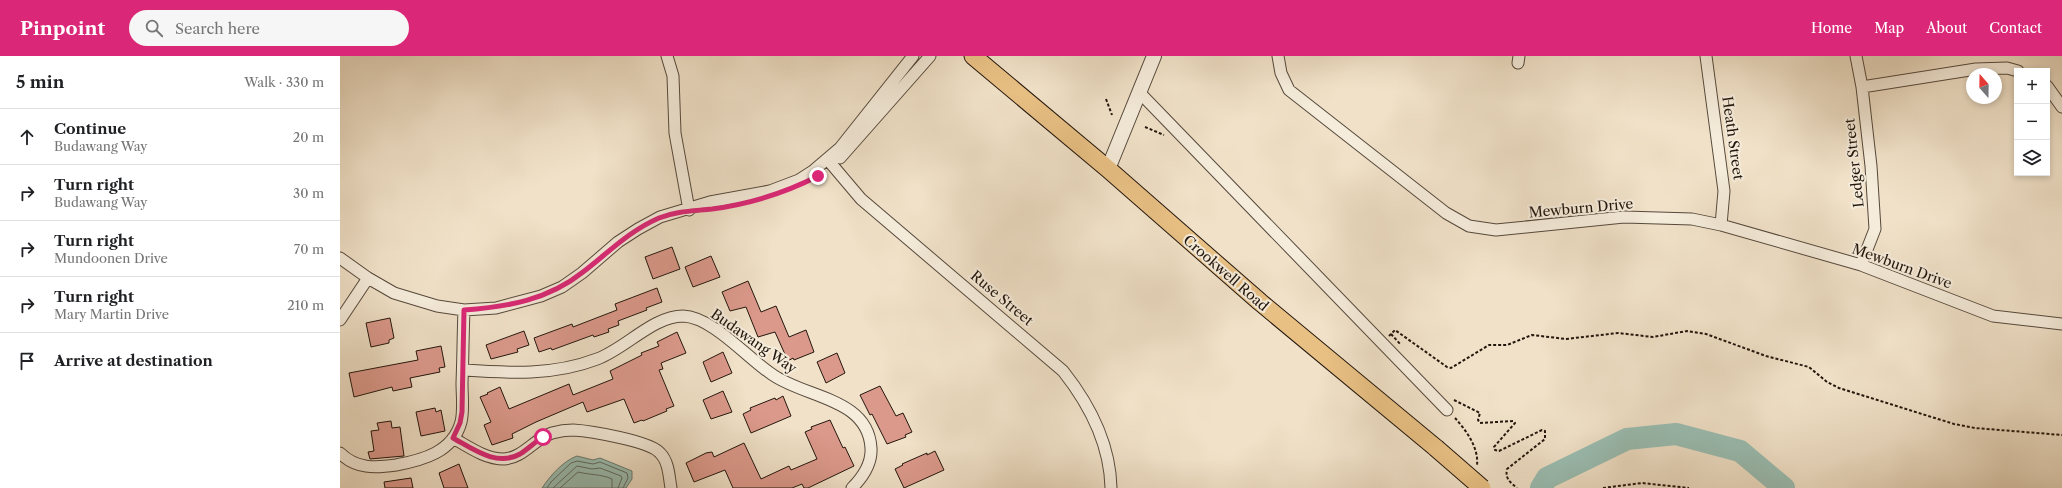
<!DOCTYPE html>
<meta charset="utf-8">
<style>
:root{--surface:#fff;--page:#f6f6f6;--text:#202124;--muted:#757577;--line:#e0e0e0;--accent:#db2777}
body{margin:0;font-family:"Libre Caslon Text",serif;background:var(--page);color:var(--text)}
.controls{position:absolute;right:12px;top:12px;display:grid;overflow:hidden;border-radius:0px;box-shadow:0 2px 6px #0003}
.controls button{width:36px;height:36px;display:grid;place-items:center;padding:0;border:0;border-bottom:1px solid var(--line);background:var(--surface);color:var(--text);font:20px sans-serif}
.compass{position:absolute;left:1626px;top:12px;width:36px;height:36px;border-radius:50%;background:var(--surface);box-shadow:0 2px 6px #0003;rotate:340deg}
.stop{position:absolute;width:12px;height:12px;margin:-9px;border:3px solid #db2777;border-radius:50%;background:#fff}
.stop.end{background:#db2777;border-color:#fff;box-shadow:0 1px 4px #0008}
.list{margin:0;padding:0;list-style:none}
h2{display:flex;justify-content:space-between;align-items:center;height:52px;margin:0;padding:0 16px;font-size:17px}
h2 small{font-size:13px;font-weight:400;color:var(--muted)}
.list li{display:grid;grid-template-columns:26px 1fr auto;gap:12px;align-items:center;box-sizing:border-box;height:56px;padding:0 16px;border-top:1px solid var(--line)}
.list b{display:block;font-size:15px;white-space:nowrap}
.list p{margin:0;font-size:13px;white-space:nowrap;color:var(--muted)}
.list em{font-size:13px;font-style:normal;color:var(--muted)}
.icon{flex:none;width:22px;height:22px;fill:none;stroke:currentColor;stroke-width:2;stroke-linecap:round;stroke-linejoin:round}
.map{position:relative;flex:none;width:1722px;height:432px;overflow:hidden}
header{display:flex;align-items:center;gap:24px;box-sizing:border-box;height:56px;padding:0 20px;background:var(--accent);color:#fff}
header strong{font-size:19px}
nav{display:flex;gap:22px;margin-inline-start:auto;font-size:14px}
.search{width:280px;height:36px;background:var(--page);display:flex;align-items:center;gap:10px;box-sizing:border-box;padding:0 14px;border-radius:22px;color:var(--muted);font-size:15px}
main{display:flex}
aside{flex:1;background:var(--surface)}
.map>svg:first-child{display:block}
</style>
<header>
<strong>Pinpoint</strong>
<div class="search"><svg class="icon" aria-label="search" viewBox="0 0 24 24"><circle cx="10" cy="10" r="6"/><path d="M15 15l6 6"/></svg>Search here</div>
<nav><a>Home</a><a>Map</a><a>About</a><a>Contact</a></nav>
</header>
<main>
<aside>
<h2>5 min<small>Walk · 330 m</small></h2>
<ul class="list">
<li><svg class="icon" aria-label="ahead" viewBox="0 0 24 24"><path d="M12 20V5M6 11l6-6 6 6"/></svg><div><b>Continue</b><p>Budawang Way</p></div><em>20 m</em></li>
<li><svg class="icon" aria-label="right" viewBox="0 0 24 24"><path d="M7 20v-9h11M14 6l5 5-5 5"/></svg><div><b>Turn right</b><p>Budawang Way</p></div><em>30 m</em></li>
<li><svg class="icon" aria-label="right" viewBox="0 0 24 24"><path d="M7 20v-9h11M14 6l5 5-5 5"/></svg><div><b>Turn right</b><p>Mundoonen Drive</p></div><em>70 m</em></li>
<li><svg class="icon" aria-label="right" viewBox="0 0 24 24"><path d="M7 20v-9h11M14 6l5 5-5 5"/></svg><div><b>Turn right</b><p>Mary Martin Drive</p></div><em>210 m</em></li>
<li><svg class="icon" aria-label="arrive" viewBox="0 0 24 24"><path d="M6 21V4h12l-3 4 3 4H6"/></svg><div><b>Arrive at destination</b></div></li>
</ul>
</aside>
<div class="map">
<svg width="1722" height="432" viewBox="0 0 1722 432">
<rect width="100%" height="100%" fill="#f0e1c8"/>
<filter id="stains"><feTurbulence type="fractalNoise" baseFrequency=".005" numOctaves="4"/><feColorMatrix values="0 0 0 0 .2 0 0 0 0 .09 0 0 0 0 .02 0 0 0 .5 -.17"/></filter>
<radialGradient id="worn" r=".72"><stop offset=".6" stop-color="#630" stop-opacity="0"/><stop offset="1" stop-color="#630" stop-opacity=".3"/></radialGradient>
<path fill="#9abeb3" stroke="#6a7b71" d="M 237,400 L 253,404 L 260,402 L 292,415 L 292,423 L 286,432 L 202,432 C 210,420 223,405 237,400 Z"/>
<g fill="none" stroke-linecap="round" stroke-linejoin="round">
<path stroke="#5e6a60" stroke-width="1" d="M 207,432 L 211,426 L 231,407 L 237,405 L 253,408 L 260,406 L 287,417 L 288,422 L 283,432
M 213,432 L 237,410 L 252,413 L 260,412 L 281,420 L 282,422 L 278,432
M 220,432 L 238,416 C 250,419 261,418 272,423 L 272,432"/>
<path stroke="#9abeb3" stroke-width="22" d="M 1201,432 L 1207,422 L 1287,383 L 1336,378 L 1400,395 L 1444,432"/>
</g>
<path fill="#db998b" stroke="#23160d" d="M 332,191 L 340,213 L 313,223 L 305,201 Z
M 371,200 L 380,221 L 353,231 L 345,211 Z
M 408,225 L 421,256 L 436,250 L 449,281 L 466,274 L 474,296 L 454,304 L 453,302 L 448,305 L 435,276 L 418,281 L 406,251 L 390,255 L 382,236 Z
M 317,232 L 322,246 L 306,252 L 307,254 L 278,265 L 279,269 L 268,273 L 269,276 L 254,281 L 253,279 L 212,294 L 211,292 L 199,296 L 194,282 L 232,268 L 233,271 L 277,254 L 275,248 Z
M 50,262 L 54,282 L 49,284 L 49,287 L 31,291 L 26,267 Z
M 184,275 L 189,289 L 177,293 L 178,296 L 151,303 L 146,289 Z
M 337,276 L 346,297 L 321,307 L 323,313 L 319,314 L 334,350 L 326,353 L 327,355 L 303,365 L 302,364 L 294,367 L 284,343 L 247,356 L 243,346 L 196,366 L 172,378 L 173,382 L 152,389 L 144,369 L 151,366 L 140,341 L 148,338 L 147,337 L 160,331 L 169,353 L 229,328 L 233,339 L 273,323 L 270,315 L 302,299 L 301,297 L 319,290 L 317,286 Z
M 101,290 L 105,311 L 99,312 L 100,316 L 70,322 L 72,331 L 53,335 L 52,331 L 14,341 L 9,317 L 78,304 L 76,295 Z
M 383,296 L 392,317 L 371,326 L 363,306 Z
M 497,297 L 505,317 L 486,327 L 477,306 Z
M 540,330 L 556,360 L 563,357 L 572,376 L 565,379 L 566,381 L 547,388 L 532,358 L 530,359 L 520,339 Z
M 383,335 L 392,356 L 371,363 L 363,344 Z
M 443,340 L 451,360 L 411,377 L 403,358 L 411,354 L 410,352 L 435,342 L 436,344 Z
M 95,352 L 96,356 L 101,354 L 105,375 L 81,380 L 76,356 Z
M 490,364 L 503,392 L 505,391 L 514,410 L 468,432 L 464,432 L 462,428 L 452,432 L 393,432 L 385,414 L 354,426 L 346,407 L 366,397 L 372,396 L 374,401 L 404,387 L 421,423 L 449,410 L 451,414 L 477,403 L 465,376 L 472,373 L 471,371 Z
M 51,365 L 52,372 L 60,371 L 64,400 L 30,403 L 28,396 L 34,395 L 31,375 L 39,374 L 37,367 Z
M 595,395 L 604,414 L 564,432 L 555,413 L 563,409 L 562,408 L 587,397 L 587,399 Z
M 119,408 L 128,432 L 104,432 L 99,417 Z
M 71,422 L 73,432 L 45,432 L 44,426 Z"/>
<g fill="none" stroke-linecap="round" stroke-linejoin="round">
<g stroke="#56493c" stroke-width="13">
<path id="minor" d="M 327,0 L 333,20 L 335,77 L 349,154
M 938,0 L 941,17 L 949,34 L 1106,157 L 1129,170 L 1156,174 L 1284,161 L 1352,163 L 1381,169 L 1521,209 L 1653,260 L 1722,268
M 1366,0 L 1384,135 L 1381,169
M 1516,0 L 1522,31 L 1531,110 L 1535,173 L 1521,209
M 1178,7 L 1179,0
M 1707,30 L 1722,51
M 1522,31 L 1636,13 L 1667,12 L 1678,15
M 800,37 L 1107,354
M 500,102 L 590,0
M 488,104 L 521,143 L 723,315 C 750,349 770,387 771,432
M 0,202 L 28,222 L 54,237 L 97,250 L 124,254 L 156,252 L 201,240 L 222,231 L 242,217 L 278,186 L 298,173 L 320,161 L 370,146 L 430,135 L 459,124 L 473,115 L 500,92 L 573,0
M 0,264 L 28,222
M 123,314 C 169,317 213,320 257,303 C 285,293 313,260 343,260 C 373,261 408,303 433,319 C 466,342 528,342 531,392 C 532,408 523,421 512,432
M 113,382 C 129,391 145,403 164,403 C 183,402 194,383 212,377 C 219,375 226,374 233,374 C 250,375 310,385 320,397 C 329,406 329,421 331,432
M 0,397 C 16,413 35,412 56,409 C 83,404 113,396 121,366 C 124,354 122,340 122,327 C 123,302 123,278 124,254"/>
</g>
<g stroke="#56493c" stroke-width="16">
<path id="tertiary" d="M 768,113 L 814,0"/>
</g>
<g stroke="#23160d" stroke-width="19">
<path id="primary" d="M 633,0 L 768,113 L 920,246 L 1096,392"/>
</g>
<path stroke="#23160d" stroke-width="2" stroke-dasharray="3 2" stroke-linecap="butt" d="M 766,43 L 772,59
M 805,71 L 824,79
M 1051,278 L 1061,289
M 1049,280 L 1055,274 L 1107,311 L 1111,312 L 1149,289 L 1167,289 L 1192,279 L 1226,283 L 1278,277 L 1313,281 L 1347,275 L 1366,278 L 1426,300 L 1469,311 L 1487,326 L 1499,332 L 1614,368 L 1635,372 L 1722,379
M 1114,344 L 1140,357 L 1138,364 L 1140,367 L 1173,365 L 1175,367 L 1154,391 L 1155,394 L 1159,395 L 1202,374 L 1205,375 L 1205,383 L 1167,413 C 1165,423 1170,426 1177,432
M 1115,362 C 1126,374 1139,392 1137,409
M 1263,432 L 1302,427 L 1349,432"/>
<use href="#minor" stroke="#f5ecdb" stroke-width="11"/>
<use href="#tertiary" stroke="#f5ecdb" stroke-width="14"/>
<use href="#primary" stroke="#e8c084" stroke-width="17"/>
<g stroke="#23160d" stroke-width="19" stroke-linecap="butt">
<path id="primary-bridge" d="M 1096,392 L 1142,432"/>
</g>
<use href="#primary-bridge" stroke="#e8c084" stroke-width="17"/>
</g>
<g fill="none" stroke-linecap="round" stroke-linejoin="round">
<path stroke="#db2777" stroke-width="5" d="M 203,381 C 195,386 188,393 180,398 C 157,411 133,393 113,382 L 120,367 L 122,356 L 124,254 C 167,251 208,244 243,216 C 268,197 289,175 319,162 C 336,155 354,155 372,153 C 409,148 445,137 478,120"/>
</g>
<g text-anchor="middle" stroke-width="4" stroke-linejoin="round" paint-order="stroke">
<g font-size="14" fill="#23160d" stroke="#f5ecdb">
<text transform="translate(1393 82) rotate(82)" y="5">Heath Street</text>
<text transform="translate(1514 107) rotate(-96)" y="5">Ledger Street</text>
<text transform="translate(1241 152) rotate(-5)" y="5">Mewburn Drive</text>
<text transform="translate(1562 210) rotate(20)" y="5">Mewburn Drive</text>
<text transform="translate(886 217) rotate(41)" y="5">Crookwell Road</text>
<text transform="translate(662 242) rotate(40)" y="5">Ruse Street</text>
<text transform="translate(414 285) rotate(35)" y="5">Budawang Way</text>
</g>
</g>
<rect width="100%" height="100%" filter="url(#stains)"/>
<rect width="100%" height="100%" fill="url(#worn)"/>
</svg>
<div class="controls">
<button>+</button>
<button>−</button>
<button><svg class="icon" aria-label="layers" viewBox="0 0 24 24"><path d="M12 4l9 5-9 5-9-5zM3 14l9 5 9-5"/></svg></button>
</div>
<svg class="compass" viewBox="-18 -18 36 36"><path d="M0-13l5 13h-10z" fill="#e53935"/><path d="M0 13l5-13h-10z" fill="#757577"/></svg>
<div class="stop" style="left:203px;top:381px"></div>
<div class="stop end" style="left:478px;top:120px"></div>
</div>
</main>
